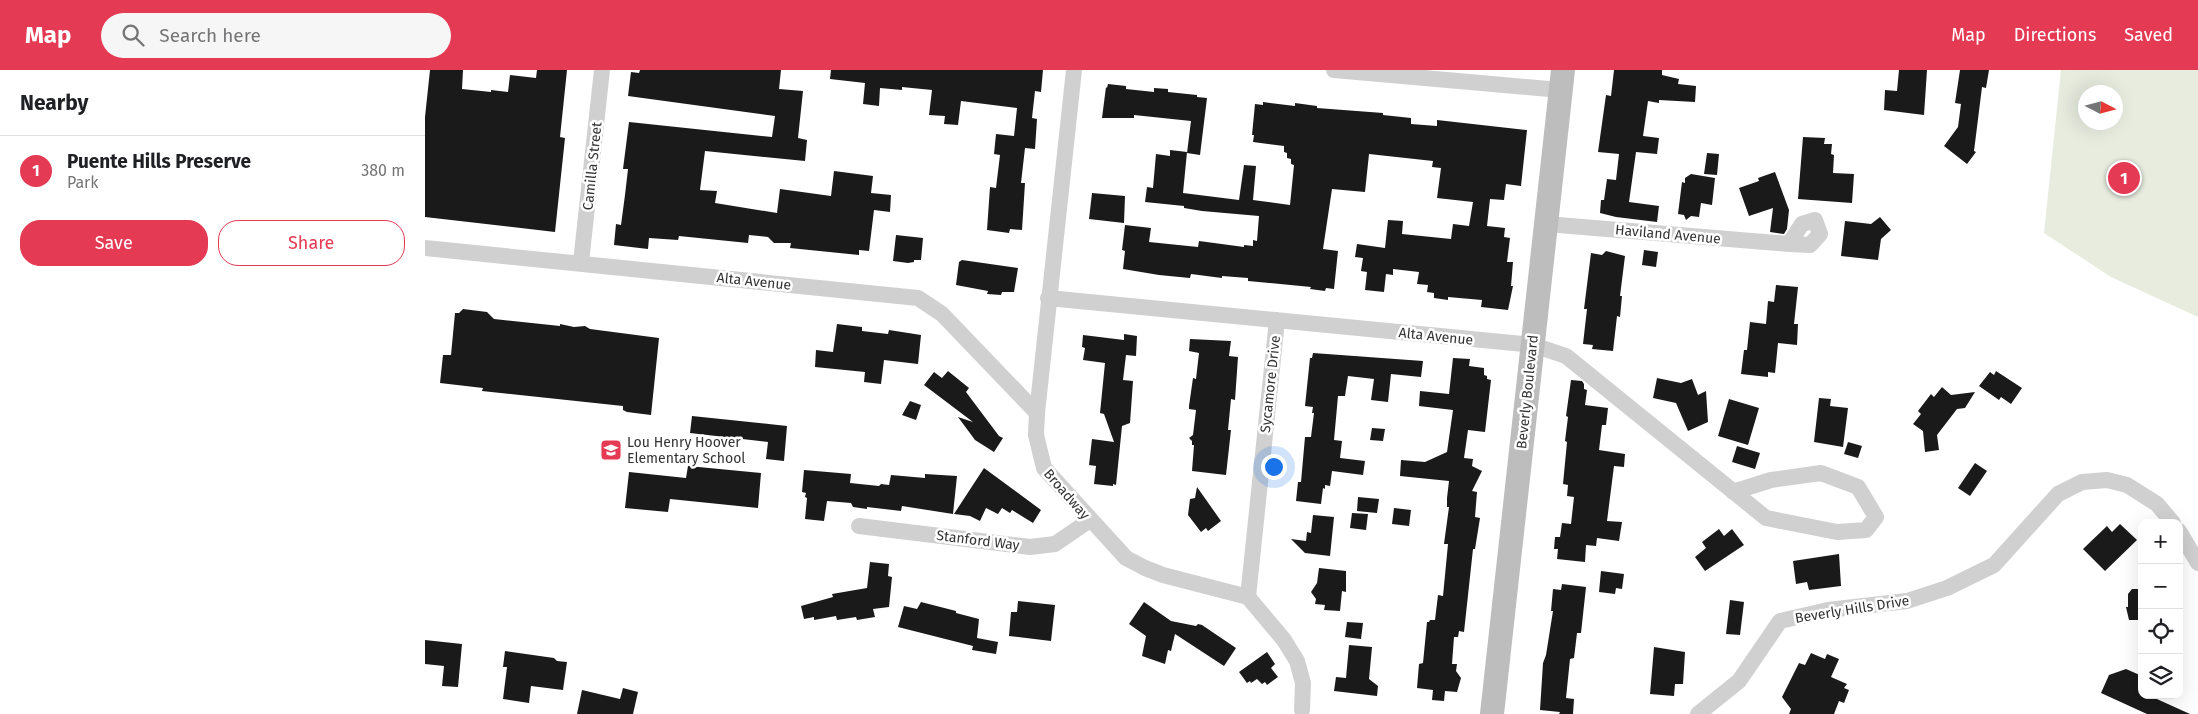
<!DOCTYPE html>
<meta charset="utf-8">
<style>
:root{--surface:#fff;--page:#f6f6f6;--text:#202124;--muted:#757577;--line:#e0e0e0;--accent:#e53a53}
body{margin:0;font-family:"Fira Sans",sans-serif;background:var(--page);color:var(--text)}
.controls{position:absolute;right:15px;bottom:15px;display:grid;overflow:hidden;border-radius:10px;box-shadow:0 5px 20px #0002}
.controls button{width:45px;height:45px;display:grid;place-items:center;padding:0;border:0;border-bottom:1px solid var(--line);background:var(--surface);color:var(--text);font:25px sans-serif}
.compass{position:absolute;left:1653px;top:15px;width:45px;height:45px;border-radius:50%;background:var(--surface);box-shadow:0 5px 20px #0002;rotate:96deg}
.you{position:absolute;left:848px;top:396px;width:18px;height:18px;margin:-12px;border:4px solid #fff;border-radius:50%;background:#1a73e8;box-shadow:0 0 0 8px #1a73e833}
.badge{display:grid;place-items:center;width:32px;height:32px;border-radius:50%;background:var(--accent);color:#fff;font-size:16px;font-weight:700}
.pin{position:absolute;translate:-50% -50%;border:2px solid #fff;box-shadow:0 1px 5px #0006}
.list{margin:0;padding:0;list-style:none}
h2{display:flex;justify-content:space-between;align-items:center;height:65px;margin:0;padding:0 20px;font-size:21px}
h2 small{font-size:16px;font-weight:400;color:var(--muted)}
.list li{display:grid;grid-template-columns:32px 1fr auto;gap:15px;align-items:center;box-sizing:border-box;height:70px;padding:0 20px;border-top:1px solid var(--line)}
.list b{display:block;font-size:19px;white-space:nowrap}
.list p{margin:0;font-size:16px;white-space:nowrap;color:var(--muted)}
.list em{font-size:16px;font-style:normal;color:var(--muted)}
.actions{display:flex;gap:10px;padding:15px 20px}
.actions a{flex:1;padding:11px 0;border:1px solid var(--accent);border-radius:20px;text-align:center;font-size:18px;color:var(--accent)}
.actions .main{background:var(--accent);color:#fff}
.icon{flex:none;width:28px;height:28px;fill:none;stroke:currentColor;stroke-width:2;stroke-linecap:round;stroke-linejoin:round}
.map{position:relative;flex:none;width:1773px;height:644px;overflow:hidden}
header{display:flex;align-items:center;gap:30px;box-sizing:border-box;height:70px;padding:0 25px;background:var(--accent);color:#fff}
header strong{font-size:24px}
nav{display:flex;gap:28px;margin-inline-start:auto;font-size:18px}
.search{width:350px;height:45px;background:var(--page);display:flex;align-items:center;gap:12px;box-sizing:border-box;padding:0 18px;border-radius:28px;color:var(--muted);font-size:19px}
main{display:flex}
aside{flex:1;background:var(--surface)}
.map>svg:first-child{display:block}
</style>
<header>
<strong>Map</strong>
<div class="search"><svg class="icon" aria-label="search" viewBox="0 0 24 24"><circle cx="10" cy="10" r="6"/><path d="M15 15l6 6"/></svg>Search here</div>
<nav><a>Map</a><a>Directions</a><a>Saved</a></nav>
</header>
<main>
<aside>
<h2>Nearby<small></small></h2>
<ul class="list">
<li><span class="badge">1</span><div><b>Puente Hills Preserve</b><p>Park</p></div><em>380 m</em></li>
</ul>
<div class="actions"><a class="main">Save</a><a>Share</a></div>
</aside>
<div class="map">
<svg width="1773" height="644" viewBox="0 0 1773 644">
<rect width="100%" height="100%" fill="#fff"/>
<path fill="#e7ecdf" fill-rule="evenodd" d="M 1636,0 L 1773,0 L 1773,247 L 1686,207 L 1619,163 ZM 1660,22 L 1690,22 L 1690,52 L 1660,52 Z"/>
<path fill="#1a1a1a" d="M 5,0 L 38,0 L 37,19 L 66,22 L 66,20 L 83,22 L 85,5 L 111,8 L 112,0 L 142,0 L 135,67 L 140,68 L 130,162 L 0,147 L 0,47 Z
M 215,0 L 356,0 L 354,19 L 378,21 L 373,68 L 382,70 L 380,91 L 280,81 L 275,120 L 292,121 L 290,133 L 352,143 L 355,119 L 406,126 L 409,101 L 448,106 L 446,123 L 466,125 L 465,142 L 449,140 L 444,181 L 434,180 L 434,185 L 365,178 L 366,173 L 349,173 L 343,167 L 324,165 L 323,173 L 254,166 L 253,170 L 224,168 L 223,179 L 189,175 L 191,154 L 196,155 L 200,125 L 203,99 L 198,99 L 204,52 L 347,67 L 350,46 L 203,26 L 206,2 L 214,3 Z
M 406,0 L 618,0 L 616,22 L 610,21 L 607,48 L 612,49 L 610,79 L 600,78 L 596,113 L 600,113 L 597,160 L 585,159 L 584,163 L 562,160 L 565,117 L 571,118 L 575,85 L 569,84 L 571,64 L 589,66 L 592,38 L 536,31 L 533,55 L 519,54 L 520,46 L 504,45 L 507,20 L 477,17 L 477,20 L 455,18 L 454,36 L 438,34 L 440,13 L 405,9 Z
M 1189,0 L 1237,0 L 1237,5 L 1254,9 L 1253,14 L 1271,16 L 1270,32 L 1234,30 L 1234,33 L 1223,31 L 1218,66 L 1234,68 L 1232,84 L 1211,82 L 1204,132 L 1234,136 L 1232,152 L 1191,147 L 1175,143 L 1176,130 L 1179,130 L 1182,109 L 1191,110 L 1194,84 L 1173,82 L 1181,25 L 1186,26 Z
M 1474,0 L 1502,0 L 1499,45 L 1459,40 L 1460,20 L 1472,21 Z
M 1535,0 L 1564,0 L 1561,18 L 1557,17 L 1549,81 L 1551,82 L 1542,94 L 1519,76 L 1533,57 L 1536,34 L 1530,33 Z
M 683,14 L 701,16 L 701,19 L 729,22 L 729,18 L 743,19 L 743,22 L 772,25 L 772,27 L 782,28 L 775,85 L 762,83 L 766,51 L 709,45 L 709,48 L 677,48 L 681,17 L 682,18 Z
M 838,32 L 870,36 L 870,33 L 892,36 L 892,38 L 958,43 L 958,45 L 986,48 L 986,54 L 1012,56 L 1012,50 L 1102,60 L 1096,116 L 1081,114 L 1079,130 L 1065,129 L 1062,156 L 1080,158 L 1079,167 L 1085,168 L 1082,192 L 1088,192 L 1086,216 L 1088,216 L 1083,240 L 1056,237 L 1057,230 L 1023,227 L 1023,230 L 1009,228 L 1009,223 L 1002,222 L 1003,215 L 992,214 L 994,202 L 968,199 L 968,205 L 961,204 L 959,222 L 940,220 L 942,202 L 936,201 L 938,188 L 930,187 L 932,174 L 960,178 L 963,150 L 978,151 L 977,164 L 1026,169 L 1028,154 L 1044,156 L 1048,132 L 1012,128 L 1016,98 L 1007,97 L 1008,91 L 944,84 L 940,122 L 907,119 L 898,179 L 913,181 L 909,219 L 901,218 L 900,221 L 885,219 L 886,217 L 823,211 L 823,208 L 797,206 L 797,208 L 766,204 L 765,208 L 734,205 L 698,199 L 700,181 L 697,180 L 700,155 L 726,158 L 724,172 L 773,177 L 774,171 L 819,177 L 819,175 L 828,176 L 828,170 L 832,171 L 834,146 L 777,141 L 759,138 L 759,136 L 720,132 L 722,117 L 728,118 L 731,84 L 745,86 L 745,80 L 762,82 L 758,123 L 814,130 L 819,95 L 831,96 L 828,130 L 865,135 L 869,95 L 866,94 L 866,89 L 862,88 L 862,83 L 859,82 L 859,76 L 828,72 L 829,65 L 827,65 L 830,34 L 838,35 Z
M 1378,67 L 1400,68 L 1399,74 L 1407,74 L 1406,84 L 1409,85 L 1408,103 L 1429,104 L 1427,133 L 1373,129 Z
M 1282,83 L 1294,84 L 1292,105 L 1279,104 Z
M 1350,102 L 1364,140 L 1362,159 L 1359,164 L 1345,162 L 1348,138 L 1324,146 L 1314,118 L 1334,111 L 1333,108 Z
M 1266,104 L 1290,108 L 1287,135 L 1276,133 L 1274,147 L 1266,146 L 1261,150 L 1259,145 L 1253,144 L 1257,112 L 1260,113 L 1260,108 Z
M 667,123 L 700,126 L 699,153 L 664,149 Z
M 1455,147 L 1466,160 L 1456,169 L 1453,190 L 1416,186 L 1420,151 L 1446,154 Z
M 471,165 L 498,168 L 496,190 L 489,190 L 489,192 L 483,193 L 468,191 Z
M 1219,180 L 1233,182 L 1231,197 L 1217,195 Z
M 1181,181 L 1200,186 L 1195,226 L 1197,226 L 1195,247 L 1192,246 L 1188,281 L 1167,279 L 1168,275 L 1158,274 L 1162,239 L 1159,239 L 1166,183 L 1177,185 Z
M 537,190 L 593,198 L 589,222 L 577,222 L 576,225 L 562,224 L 563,221 L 531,215 L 534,192 Z
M 1351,215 L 1373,217 L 1369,254 L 1373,254 L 1372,275 L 1353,273 L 1350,303 L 1343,302 L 1343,307 L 1316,304 L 1319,280 L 1322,280 L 1325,252 L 1341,254 L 1343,231 L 1349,232 Z
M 38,239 L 62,242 L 69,249 L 135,256 L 135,254 L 149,257 L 160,256 L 165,259 L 234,268 L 226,345 L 202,342 L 198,340 L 198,336 L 57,321 L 58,318 L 15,313 L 18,285 L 26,285 L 30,243 L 34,243 Z
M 412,254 L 437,257 L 437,261 L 463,264 L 464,260 L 496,265 L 493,294 L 459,290 L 456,314 L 439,312 L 440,302 L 390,297 L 391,280 L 408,282 Z
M 699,264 L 712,266 L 711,286 L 701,285 L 698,310 L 708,311 L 705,353 L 697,356 L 691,415 L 688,414 L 688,416 L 669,414 L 671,396 L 664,395 L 667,369 L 689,372 L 679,344 L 675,343 L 680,293 L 658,290 L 660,278 L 657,277 L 658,265 L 699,270 Z
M 765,269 L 806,271 L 804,286 L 813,287 L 810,330 L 806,329 L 803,360 L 806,360 L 801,405 L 767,401 L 769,375 L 767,375 L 767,371 L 764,368 L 768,365 L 771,340 L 764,339 L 764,336 L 768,308 L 771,309 L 774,283 L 764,281 Z
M 888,283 L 998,291 L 996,307 L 966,304 L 963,332 L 946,330 L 949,309 L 923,306 L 920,326 L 913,326 L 909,370 L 917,371 L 915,388 L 940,391 L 938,405 L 907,401 L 905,416 L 900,415 L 900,419 L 898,418 L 896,434 L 871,431 L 873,412 L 876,412 L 880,367 L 886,367 L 889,343 L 887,343 L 888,337 L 880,336 L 885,288 L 887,288 Z
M 1028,288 L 1045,289 L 1044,296 L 1059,298 L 1059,305 L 1062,306 L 1062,309 L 1066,310 L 1060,362 L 1043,360 L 1039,388 L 1048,389 L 1047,396 L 1057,401 L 1047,421 L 1052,422 L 1050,447 L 1055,448 L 1050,479 L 1048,479 L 1039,562 L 1034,561 L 1033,567 L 1029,567 L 1027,594 L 1032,594 L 1031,601 L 1036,608 L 1032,622 L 1020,621 L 1019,631 L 1007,630 L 1008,620 L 992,618 L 994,594 L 998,593 L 1002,552 L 1004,552 L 1005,550 L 1010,550 L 1013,525 L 1018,526 L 1023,474 L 1019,474 L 1024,437 L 1022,437 L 1022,428 L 1024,411 L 975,406 L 976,390 L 1000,392 L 1022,382 L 1028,340 L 994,336 L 995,321 L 1024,324 Z
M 523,301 L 544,318 L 541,322 L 574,366 L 578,368 L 569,382 L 550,370 L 533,347 L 548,352 L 499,315 L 509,302 L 517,308 Z
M 1571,301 L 1597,318 L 1586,334 L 1576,327 L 1574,330 L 1554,316 L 1565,302 L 1569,305 Z
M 1232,308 L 1256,313 L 1267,309 L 1273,325 L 1281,321 L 1283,352 L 1263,361 L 1251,333 L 1228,328 Z
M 1146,310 L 1157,311 L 1159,314 L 1159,319 L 1162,320 L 1160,335 L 1183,338 L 1181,355 L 1177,355 L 1174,380 L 1200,384 L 1199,397 L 1189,396 L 1182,451 L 1197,452 L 1194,471 L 1172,468 L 1171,476 L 1161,475 L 1160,492 L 1132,489 L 1133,479 L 1129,479 L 1130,467 L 1135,467 L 1137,453 L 1146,454 L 1149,427 L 1142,426 L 1143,415 L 1138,414 L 1142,372 L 1140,371 L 1143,347 L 1141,346 Z
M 1517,317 L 1526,325 L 1550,322 L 1540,338 L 1532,339 L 1512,365 L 1514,380 L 1500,382 L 1498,361 L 1488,354 L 1496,344 L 1493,341 L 1506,324 L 1509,327 Z
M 1394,328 L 1406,329 L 1405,336 L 1423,338 L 1418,377 L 1389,372 Z
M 1304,329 L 1334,338 L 1323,375 L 1293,366 Z
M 485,331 L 496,335 L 491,350 L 477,345 Z
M 267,346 L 362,356 L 359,391 L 341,389 L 343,372 L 265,363 Z
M 947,358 L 960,359 L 958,371 L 945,370 Z
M 1423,372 L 1437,376 L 1433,388 L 1419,384 Z
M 1312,376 L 1335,383 L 1330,399 L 1307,392 Z
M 1550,393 L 1562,401 L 1545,426 L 1533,418 Z
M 263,396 L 336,403 L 333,438 L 245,429 L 243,442 L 200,438 L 204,402 L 261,408 Z
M 559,398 L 616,440 L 608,453 L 587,440 L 585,443 L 577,438 L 573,444 L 561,438 L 555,451 L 545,446 L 529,444 Z
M 379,400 L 426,404 L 425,413 L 454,416 L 456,414 L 464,415 L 466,405 L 500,408 L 500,404 L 532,406 L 528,444 L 477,436 L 476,441 L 442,437 L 442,439 L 428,437 L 426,433 L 402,431 L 399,451 L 380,449 L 382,428 L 380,427 L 381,423 L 377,422 Z
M 772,417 L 796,451 L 783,461 L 781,458 L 776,462 L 763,445 L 765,429 L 770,428 Z
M 933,427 L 954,429 L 952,443 L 932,441 Z
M 969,438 L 986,440 L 984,456 L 967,454 Z
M 927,443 L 943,444 L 941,460 L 925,458 Z
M 888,445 L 909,447 L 905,486 L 880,483 L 866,469 L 881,471 L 882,462 L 886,463 Z
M 1695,454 L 1712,470 L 1680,501 L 1658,479 L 1682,456 L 1687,462 Z
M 1294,459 L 1299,466 L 1307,459 L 1319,475 L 1280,501 L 1270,487 L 1281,478 L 1277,472 Z
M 1414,484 L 1416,516 L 1384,520 L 1382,512 L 1371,514 L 1368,491 Z
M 445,492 L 464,494 L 463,506 L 467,507 L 464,537 L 448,539 L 450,547 L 432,550 L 431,547 L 412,550 L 411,546 L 389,550 L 389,547 L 379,549 L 376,536 L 408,527 L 407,524 L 442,518 Z
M 894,498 L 921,501 L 921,522 L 917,521 L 915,541 L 899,540 L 900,535 L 890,534 L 891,529 L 886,522 L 892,513 Z
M 1176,501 L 1199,504 L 1197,519 L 1191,518 L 1190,524 L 1174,522 Z
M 1137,514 L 1161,517 L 1156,563 L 1152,563 L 1149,588 L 1145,589 L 1141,628 L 1149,629 L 1148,644 L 1134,644 L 1135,642 L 1115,640 L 1118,593 L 1121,585 L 1128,541 L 1126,541 L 1128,519 L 1136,520 Z
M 1707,519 L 1717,519 L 1717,550 L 1704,550 L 1701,537 L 1703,537 L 1703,524 Z
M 1305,530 L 1319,532 L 1315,565 L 1301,564 Z
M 593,531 L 630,535 L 626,571 L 584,566 L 586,542 L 592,542 Z
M 496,532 L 531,541 L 531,543 L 554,549 L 552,568 L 573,572 L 571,584 L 547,580 L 548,576 L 473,557 L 479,536 L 492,539 Z
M 719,532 L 746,551 L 771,556 L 773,554 L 777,555 L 811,578 L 799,596 L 750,564 L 746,581 L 743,580 L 740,594 L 717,586 L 721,566 L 704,554 Z
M 922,552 L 938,553 L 936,569 L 920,567 Z
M 0,570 L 37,574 L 33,617 L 17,616 L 19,596 L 0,594 Z
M 924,575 L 947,577 L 944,609 L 953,616 L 952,626 L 909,621 L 911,607 L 921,608 Z
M 1229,577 L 1260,582 L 1258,614 L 1250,614 L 1249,626 L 1225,624 Z
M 80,581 L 129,588 L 132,591 L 142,592 L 138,620 L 106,616 L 104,633 L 78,629 L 82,597 L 78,597 Z
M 842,582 L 850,594 L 846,598 L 853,607 L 842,615 L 840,612 L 837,614 L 832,609 L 826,613 L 825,611 L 822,613 L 814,602 Z
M 1386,583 L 1400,589 L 1402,584 L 1414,589 L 1406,607 L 1422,614 L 1419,618 L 1424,620 L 1419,633 L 1414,631 L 1409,644 L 1364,644 L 1366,639 L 1357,627 L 1374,593 L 1380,595 Z
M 1701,599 L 1717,606 L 1717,625 L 1723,625 L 1765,644 L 1722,644 L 1676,623 L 1684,605 Z
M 198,618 L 213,622 L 208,644 L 152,644 L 157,620 L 195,629 Z"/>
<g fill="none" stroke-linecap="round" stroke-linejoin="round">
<path stroke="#d0d0d0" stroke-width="16" d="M 649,0 L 612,343 L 611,365 L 619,398 L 701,488 L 720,498 L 738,505 L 823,527 L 859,570 L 872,591 L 878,613 L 877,640
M 909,0 L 1135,20
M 1121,154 L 1364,174 L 1385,175 L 1395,164 L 1390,150 L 1377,154 L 1364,174
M 0,178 L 493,228 L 517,244 L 612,343
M 156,192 L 177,0
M 623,228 L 1108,275 L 1141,286 L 1341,448 L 1412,462 L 1441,460 L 1451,447 L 1433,417 L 1396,403 L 1346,410 L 1308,422
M 434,456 L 605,477 L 630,474 L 665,450
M 1754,461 L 1773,493
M 823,527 L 852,250
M 1273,644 L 1314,611 L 1355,551 L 1403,540 L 1482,531 L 1522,518 L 1569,495 L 1633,424 L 1657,412 L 1682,410 L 1702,415 L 1732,434 L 1748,453"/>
<path stroke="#bdbdbd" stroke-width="24" d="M 1067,644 L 1138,0"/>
</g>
<defs>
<g id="school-square" transform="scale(1.125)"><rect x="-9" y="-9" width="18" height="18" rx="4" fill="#e53a53" stroke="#fff"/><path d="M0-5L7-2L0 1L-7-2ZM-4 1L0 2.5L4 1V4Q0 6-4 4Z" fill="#fff"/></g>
</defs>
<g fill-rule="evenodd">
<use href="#school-square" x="186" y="380"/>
</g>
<g text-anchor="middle" stroke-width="5" stroke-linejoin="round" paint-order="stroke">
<g font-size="14" fill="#333" stroke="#fff">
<text transform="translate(167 96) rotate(-84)" y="5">Camilla Street</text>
<text transform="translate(1243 164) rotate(5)" y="5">Haviland Avenue</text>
<text transform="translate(329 211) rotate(6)" y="5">Alta Avenue</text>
<text transform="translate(1011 266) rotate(6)" y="5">Alta Avenue</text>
<text transform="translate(845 314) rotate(-84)" y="5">Sycamore Drive</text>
<text transform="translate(1102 322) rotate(-84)" y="5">Beverly Boulevard</text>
<text transform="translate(642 424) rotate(49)" y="5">Broadway</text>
<text transform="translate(553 470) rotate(7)" y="5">Stanford Way</text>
<text transform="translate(1427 539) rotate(-9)" y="5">Beverly Hills Drive</text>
</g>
<g font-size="14" fill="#333" stroke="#fff" text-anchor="start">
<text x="202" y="377">Lou Henry Hoover<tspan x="202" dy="16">Elementary School</tspan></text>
</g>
</g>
</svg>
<div class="controls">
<button>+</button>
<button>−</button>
<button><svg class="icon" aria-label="locate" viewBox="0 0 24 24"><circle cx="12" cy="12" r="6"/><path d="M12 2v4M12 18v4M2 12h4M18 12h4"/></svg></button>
<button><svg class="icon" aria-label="layers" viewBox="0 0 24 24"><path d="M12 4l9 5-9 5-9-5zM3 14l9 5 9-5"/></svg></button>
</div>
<svg class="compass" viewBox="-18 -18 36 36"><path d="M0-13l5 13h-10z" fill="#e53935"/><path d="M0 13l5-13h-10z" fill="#757577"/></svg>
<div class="you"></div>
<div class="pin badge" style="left:1699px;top:108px">1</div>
</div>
</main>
